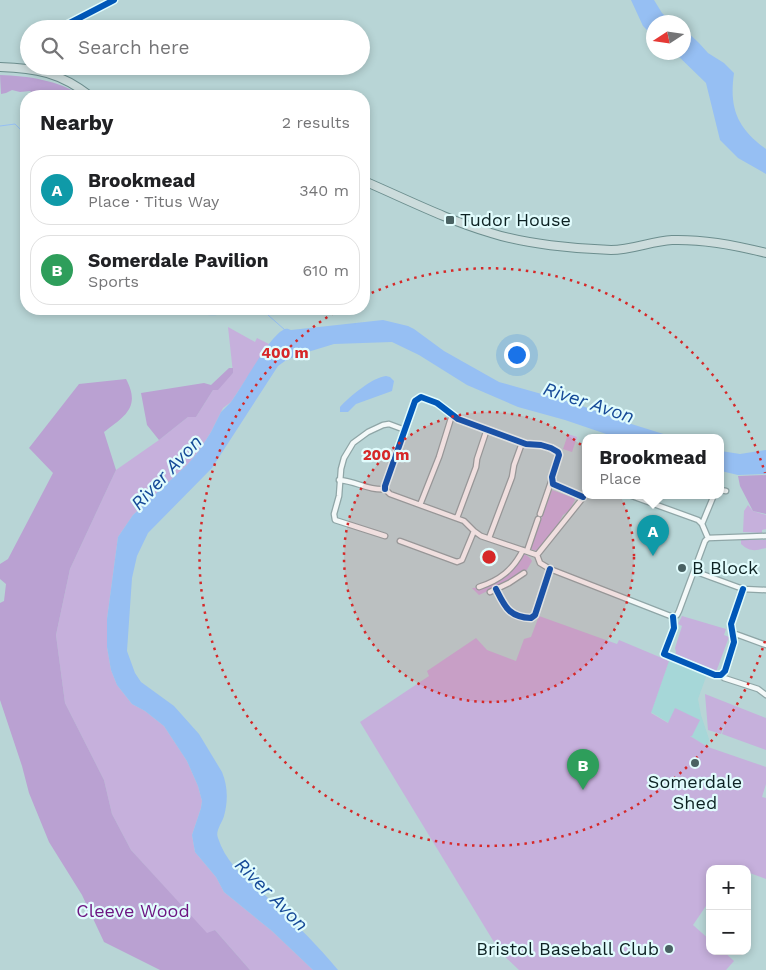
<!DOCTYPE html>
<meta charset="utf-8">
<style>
:root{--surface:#fff;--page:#f2f2f2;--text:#202124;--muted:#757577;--line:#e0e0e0;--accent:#496162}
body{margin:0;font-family:"Work Sans",sans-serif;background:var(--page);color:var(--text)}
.controls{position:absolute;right:15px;bottom:15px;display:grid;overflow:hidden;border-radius:10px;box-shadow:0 2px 8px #0003}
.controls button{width:45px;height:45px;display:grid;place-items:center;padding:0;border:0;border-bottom:1px solid var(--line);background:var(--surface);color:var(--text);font:25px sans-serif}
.compass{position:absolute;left:646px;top:15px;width:45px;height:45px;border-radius:50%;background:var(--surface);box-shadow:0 2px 8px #0003;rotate:258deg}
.you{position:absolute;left:516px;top:354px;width:18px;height:18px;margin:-12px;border:4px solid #fff;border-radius:50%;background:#1a73e8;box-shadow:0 0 0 8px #1a73e833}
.badge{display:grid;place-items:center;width:32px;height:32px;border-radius:50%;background:var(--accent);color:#fff;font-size:16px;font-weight:700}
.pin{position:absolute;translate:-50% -41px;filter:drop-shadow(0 1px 2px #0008)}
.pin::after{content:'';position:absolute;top:26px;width:18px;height:15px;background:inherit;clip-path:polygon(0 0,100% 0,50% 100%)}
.popup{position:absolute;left:582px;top:434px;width:142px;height:65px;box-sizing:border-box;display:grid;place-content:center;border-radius:10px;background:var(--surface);filter:drop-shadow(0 1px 4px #0005);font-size:16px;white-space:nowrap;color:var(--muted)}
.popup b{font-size:19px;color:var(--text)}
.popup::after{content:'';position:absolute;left:50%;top:100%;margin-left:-10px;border:10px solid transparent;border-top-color:var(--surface)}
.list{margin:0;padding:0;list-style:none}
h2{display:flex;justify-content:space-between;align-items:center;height:65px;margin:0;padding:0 20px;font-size:21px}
h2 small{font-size:16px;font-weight:400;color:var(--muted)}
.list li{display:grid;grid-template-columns:32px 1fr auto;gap:15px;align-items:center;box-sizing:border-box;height:70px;margin:0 10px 10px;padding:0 10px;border:1px solid var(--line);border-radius:20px}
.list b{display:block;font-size:19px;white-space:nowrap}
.list p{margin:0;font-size:16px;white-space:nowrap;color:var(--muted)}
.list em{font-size:16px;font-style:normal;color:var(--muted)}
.icon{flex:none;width:28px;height:28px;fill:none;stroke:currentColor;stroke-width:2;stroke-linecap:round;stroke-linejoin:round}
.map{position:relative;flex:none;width:766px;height:970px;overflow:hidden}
.search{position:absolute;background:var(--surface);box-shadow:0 2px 8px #0003;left:20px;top:20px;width:350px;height:55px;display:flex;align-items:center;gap:12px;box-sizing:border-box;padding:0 18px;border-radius:28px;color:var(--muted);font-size:19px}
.panel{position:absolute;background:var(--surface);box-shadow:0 2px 8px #0003;left:20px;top:90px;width:350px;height:225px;border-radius:20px}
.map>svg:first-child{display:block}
</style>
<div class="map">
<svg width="766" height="970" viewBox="0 0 766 970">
<rect width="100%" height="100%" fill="#b8d5d6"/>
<path fill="#a6d7d8" d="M 669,661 L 671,661 L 705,675 L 706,677 L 698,699 L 701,715 L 709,739 L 708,747 L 651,712 Z"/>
<path fill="#c6b0dc" d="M 228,327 L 255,342 L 257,338 L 269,344 L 241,387 L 231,402 L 223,408 L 211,432 L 199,451 L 188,464 L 133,515 L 118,537 L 107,619 L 107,647 L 111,670 L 117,685 L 132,704 L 145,711 L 164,726 L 187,761 L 198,786 L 202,801 L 201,808 L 192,835 L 195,852 L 216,877 L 224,892 L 272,931 L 313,970 L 250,970 L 215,930 L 207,934 L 131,850 L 112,814 L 104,780 L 65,703 L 56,635 L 70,569 L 116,470 L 159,440 L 188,417 L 196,417 L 213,390 L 233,373 Z
M 568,434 L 577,437 L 572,452 L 563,449 Z
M 552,490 L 574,498 L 575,500 L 569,511 L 563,515 L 557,526 L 537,551 L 530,549 Z
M 748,505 L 753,511 L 766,515 L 766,529 L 762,530 L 762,533 L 743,532 L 744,511 Z
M 741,539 L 766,540 L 766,548 C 756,550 751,553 741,544 Z
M 523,553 L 530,558 L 532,561 L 525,573 L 522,570 L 509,581 L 479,595 L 472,588 C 494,588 514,573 523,553 Z
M 539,616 L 617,644 L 619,640 L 669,661 L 651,713 L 668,723 L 675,708 L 700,720 L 692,736 L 690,736 L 708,747 L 766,767 L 766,784 L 762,797 L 766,798 L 766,879 L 747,872 L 747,869 L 732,867 L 730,869 L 710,869 L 710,900 L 693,925 L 710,940 L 710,951 L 723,951 L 734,961 L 726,970 L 519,970 L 500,952 L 360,722 L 429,676 L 427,671 L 476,638 L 487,650 L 516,661 L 524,639 L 531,637 Z
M 682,616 L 726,629 L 724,635 L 729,637 L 716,672 L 674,657 L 676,652 L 675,648 L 682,626 L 678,624 Z
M 705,694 L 766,718 L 766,750 L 722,734 L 728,714 L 721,734 L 708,730 Z"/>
<path fill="#baa1d2" d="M 0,75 C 28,76 58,80 82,96 L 67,96 L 57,93 L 45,92 L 35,95 L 30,91 L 20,92 L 12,90 L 6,93 L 1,94 Z
M 229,368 L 233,368 L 233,373 L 218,390 L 213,390 L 196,417 L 188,417 L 159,440 L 147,425 L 141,393 L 204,383 L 211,385 Z
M 126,379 C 141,407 125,416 104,432 L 116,470 L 70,569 L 56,635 L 65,703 L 104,780 L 112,814 L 131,850 L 207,933 L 215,930 L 250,970 L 160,970 L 104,942 L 82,895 L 49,842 L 29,793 L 22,766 L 0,700 L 0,603 L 4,601 L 6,584 L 0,579 L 0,564 L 8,559 L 53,473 L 29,448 L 79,384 Z
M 766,475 L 766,514 L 753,511 L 740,486 L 738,476 Z"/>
<path fill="#96bff3" d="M 631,0 L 654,0 L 662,13 L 672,22 L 654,22 L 653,36 L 643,26 Z
M 684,29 L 699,43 L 708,53 L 724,63 L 734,73 C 729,108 737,128 766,149 L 766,174 L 738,158 L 720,140 L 706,83 L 675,53 L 684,52 Z
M 383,320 L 408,326 L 414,329 L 444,351 L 499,382 L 577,404 L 625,422 L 673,437 L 615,437 L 565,420 L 518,407 L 467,385 L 419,355 L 392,342 L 334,344 L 298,355 L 285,361 L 278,366 L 212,468 L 148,533 L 137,556 L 132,578 L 127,651 L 135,673 L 141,682 L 174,706 L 199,734 L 222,772 C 228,786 228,802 224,816 C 222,823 215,831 218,838 C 228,869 255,885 277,906 C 299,927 319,947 338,970 L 313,970 L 272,931 L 224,892 L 216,877 L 195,852 L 192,835 L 201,808 L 202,801 L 198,786 L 187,761 L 164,726 L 145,711 L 132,704 L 117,685 L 111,670 L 107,647 L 107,619 L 118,537 L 133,515 L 188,464 L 199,451 L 211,432 L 221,412 L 231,402 C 243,386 268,338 283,330 C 287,328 287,329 291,330 Z
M 386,376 L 390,377 L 394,381 L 392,391 L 356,404 L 348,412 L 340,412 L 340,407 C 349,397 373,377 386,376 Z
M 766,450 L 766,474 L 738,475 L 721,471 L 721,451 L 740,454 Z"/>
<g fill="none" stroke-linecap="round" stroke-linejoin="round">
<path stroke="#96bff3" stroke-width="1" d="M 0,126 L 15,124 L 26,135
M 184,309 C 198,314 220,319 232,309
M 265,309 L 268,315 L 285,330"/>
<g stroke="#8fa6a7" stroke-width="7">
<path id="minor" d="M 58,29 L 114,0
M 339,480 C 356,481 369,491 385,489 L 390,494 L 464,521 L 474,531 L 481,536 L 537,555
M 385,489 L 385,486 L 415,401 L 421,397 L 437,403 L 458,419 L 526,444 L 541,445 L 551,448 L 558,452 L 559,455 L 552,477 L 553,484 L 583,497
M 720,490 L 726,491
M 629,495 L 698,520 L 702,524 L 708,538 L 705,541 L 679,611 L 677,615 L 673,617
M 420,505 L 439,457 L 452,415
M 540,514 L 551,482
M 457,518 L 476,467 L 477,459 L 487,429
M 702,524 L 714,495
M 385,536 L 335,520 L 334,514 L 339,496 L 341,469 L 344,458 L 353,443 L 368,432 L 383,425 L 389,424 L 405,430
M 489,538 L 512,477 L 514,465 L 522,443
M 708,538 L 766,536
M 400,541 L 457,562 L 462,560 L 474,531
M 527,551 L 538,519
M 537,555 L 540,563 L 550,569 L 673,617
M 537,555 L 586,494
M 694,571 L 743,589 L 766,590
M 479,587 C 500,580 513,570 523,550
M 496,589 C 505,607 509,617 531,618 L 535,615 L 550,569
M 490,592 L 509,583 L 524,573
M 673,617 L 674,628 L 664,654 L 715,675 L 721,675 L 725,671 L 734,642 L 731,624 L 743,589
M 733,633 L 766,645
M 721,675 L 724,678 L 758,689 L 766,695"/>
</g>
<g stroke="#6c8e8e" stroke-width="10">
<path id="primary" d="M 0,67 C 36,68 61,73 90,96
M 364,181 C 406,199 447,220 491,233 C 525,244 576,249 611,250 C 632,250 652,241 672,240 C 704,239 735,245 766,253"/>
</g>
<use href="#minor" stroke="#f4f9f9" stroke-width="4.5"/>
<use href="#primary" stroke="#ccdcdc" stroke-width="8"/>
<g stroke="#e1fcfd" stroke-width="9">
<path id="cycleway" d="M 58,29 L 114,0
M 385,489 L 385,486 L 415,401 L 421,397 L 437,403 L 458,419 L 526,444 L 541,445 L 551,448 L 558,452 L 559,455 L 552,477 L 553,484 L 583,497
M 496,589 C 505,607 509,617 531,618 L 535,615 L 550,569
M 673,617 L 674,628 L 664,654 L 715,675 L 721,675 L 725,671 L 734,642 L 731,624 L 743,589"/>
</g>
<use href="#cycleway" stroke="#0057b8" stroke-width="6"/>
</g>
<circle cx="489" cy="557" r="145" fill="#d62828" fill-opacity=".12"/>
<g fill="none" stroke="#d62828" stroke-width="2.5" stroke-dasharray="2.5 5">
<circle cx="489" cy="557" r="145"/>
<path d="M765 641A289 289 0 1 1 340 309M365 296A289 289 0 0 1 765 473"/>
</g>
<g fill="#496162" stroke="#e1fcfd" stroke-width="2">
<rect x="445" y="215" width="10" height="10" rx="2.5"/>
<circle cx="682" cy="568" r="5"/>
<circle cx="695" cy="763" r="5"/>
<circle cx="669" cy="949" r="5"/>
</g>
<g text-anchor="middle" stroke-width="4.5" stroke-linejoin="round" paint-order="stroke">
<g font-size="18" fill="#0d2223" stroke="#e1fcfd" text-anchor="start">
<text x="460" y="226">Tudor House</text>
<text x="692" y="574">B Block</text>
<text x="695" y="788" text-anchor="middle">Somerdale<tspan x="695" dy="21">Shed</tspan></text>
<text x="659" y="955" text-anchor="end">Bristol Baseball Club</text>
</g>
<g font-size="18" fill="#6e1682" stroke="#e1fcfd">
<text x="133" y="917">Cleeve Wood</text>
</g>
<g font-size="19" font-style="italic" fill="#164a98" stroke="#e1fcfd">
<text transform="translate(589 402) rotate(18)" y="7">River Avon</text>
<text transform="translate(166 472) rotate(-47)" y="7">River Avon</text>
<text transform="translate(272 894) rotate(45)" y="7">River Avon</text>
</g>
</g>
<circle cx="489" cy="557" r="8" fill="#d62828" stroke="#e1fcfd" stroke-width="2.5"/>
<g font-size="15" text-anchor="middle" font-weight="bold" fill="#d62828" stroke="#e1fcfd" stroke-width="4.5" stroke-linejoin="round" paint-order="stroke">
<text x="285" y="358">400 m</text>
<text x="386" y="460">200 m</text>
</g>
</svg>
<div class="controls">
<button>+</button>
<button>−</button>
</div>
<svg class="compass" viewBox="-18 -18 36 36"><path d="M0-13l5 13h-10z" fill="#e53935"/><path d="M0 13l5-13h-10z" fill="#757577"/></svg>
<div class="you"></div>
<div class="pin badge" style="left:653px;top:556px;background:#0f9aa8">A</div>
<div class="popup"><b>Brookmead</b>Place</div>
<div class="pin badge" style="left:583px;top:790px;background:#2e9e5b">B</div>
<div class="search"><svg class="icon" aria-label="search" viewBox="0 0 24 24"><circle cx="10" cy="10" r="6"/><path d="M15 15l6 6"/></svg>Search here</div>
<section class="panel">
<h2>Nearby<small>2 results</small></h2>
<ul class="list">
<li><span class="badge" style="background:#0f9aa8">A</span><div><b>Brookmead</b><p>Place · Titus Way</p></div><em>340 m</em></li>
<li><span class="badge" style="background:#2e9e5b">B</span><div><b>Somerdale Pavilion</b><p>Sports</p></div><em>610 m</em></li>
</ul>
</section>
</div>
